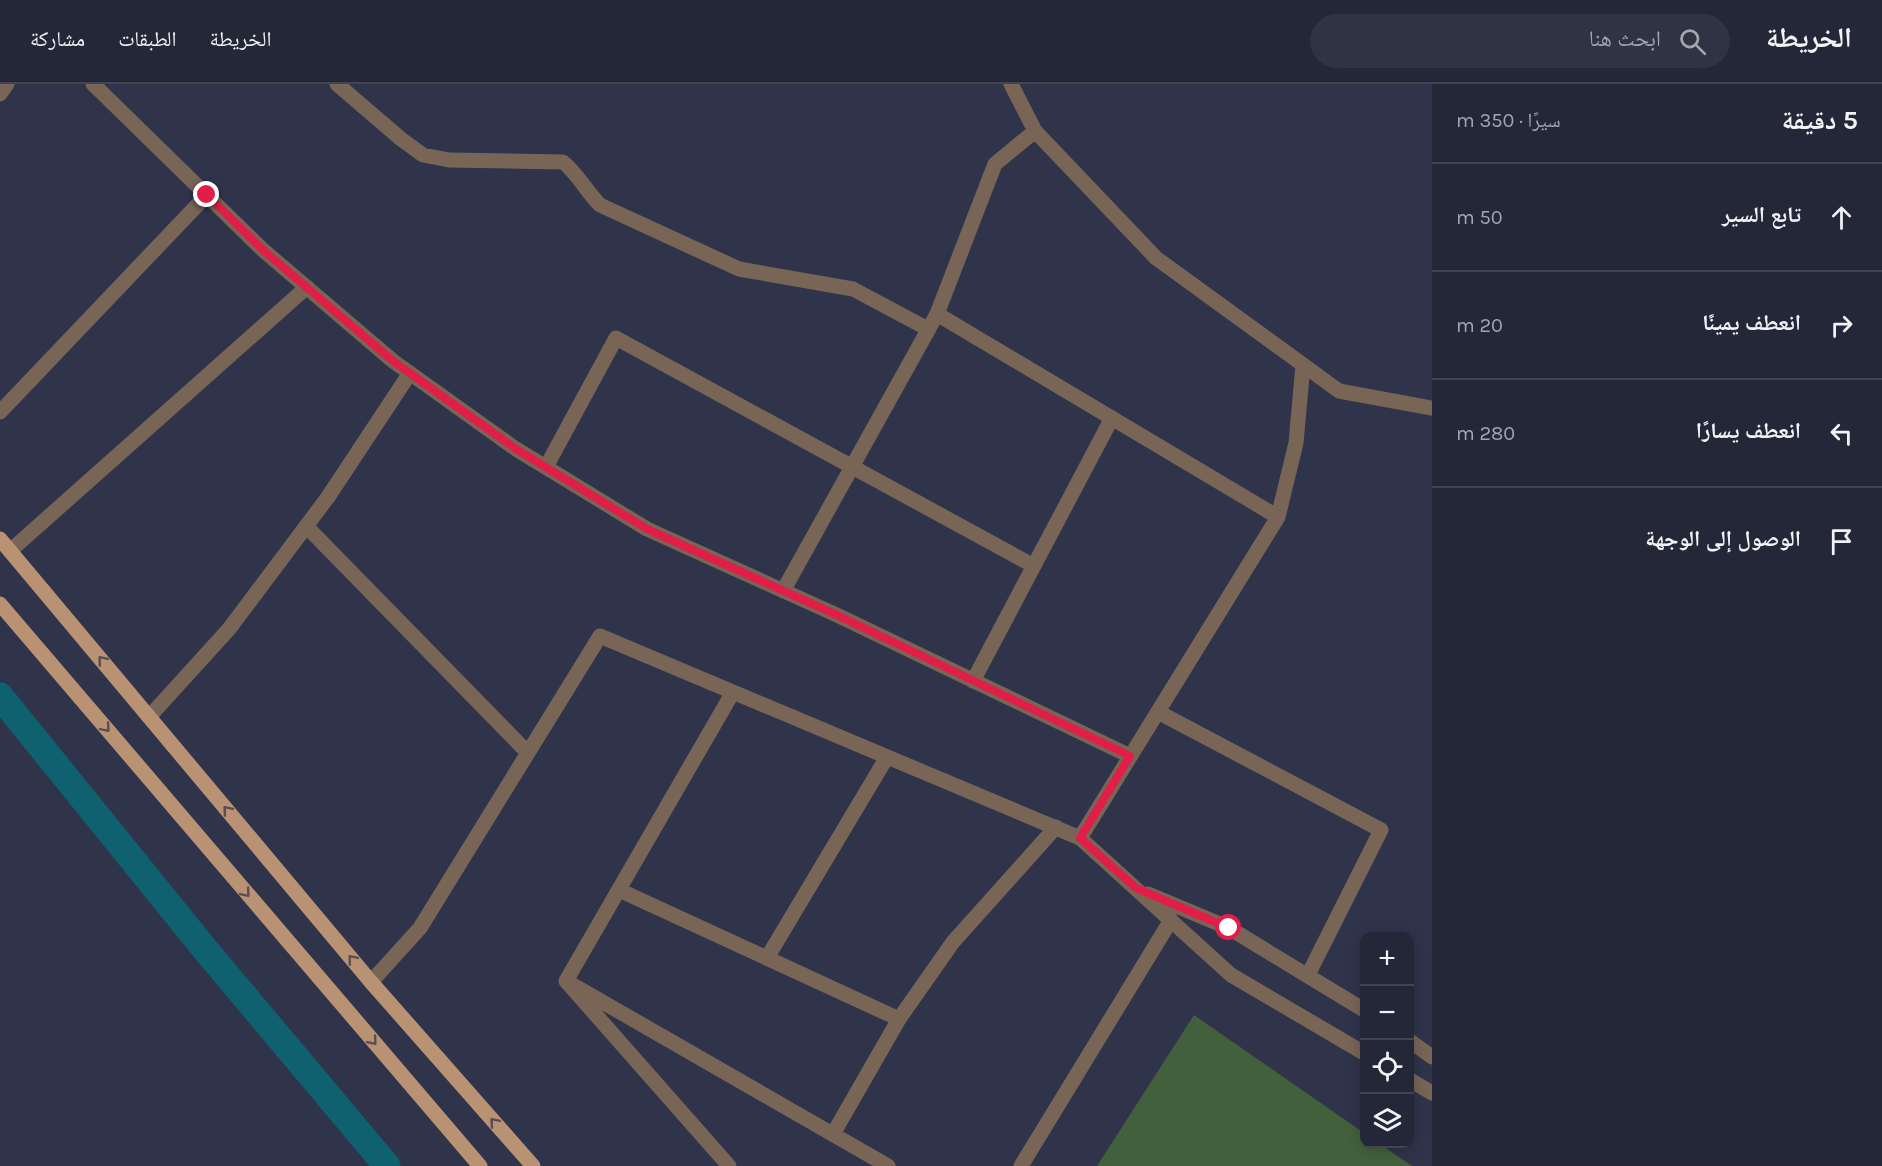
<!DOCTYPE html>
<html lang="ar">
<meta charset="utf-8">
<style>
:root{--surface:#242738;--page:#303343;--text:#f1f3f6;--muted:#a3a5ae;--line:#414453}
body{margin:0;font-family:Karla,"Noto Naskh Arabic",sans-serif;background:var(--page);color:var(--text);direction:rtl}
.controls{position:absolute;right:18px;bottom:18px;display:grid;overflow:hidden;border-radius:12px;box-shadow:0 3px 15px #0003}
.controls button{width:54px;height:54px;display:grid;place-items:center;padding:0;border:0;border-bottom:2px solid var(--line);background:var(--surface);color:var(--text);font:30px sans-serif}
.stop{position:absolute;width:18px;height:18px;margin:-14px;border:4px solid #e11d48;border-radius:50%;background:#fff}
.stop.end{background:#e11d48;border-color:#fff;box-shadow:0 2px 6px #0008}
.list{margin:0;padding:0;list-style:none}
h2{display:flex;justify-content:space-between;align-items:center;height:78px;margin:0;padding:0 24px;font-size:26px}
h2 small{font-size:20px;font-weight:400;color:var(--muted)}
.list li{display:grid;grid-template-columns:39px 1fr auto;gap:18px;align-items:center;box-sizing:border-box;height:108px;padding:0 24px;border-top:2px solid var(--line)}
.list b{display:block;font-size:22px;white-space:nowrap}
.list em{font-size:20px;font-style:normal;color:var(--muted)}
.icon{flex:none;width:33px;height:33px;fill:none;stroke:currentColor;stroke-width:2;stroke-linecap:round;stroke-linejoin:round}
.map{position:relative;flex:none;width:1432px;height:1082px;overflow:hidden;direction:ltr}
header{display:flex;align-items:center;gap:36px;box-sizing:border-box;height:84px;padding:0 30px;background:var(--surface);border-bottom:2px solid var(--line)}
header strong{font-size:28px}
nav{display:flex;gap:33px;margin-inline-start:auto;font-size:21px}
.search{width:420px;height:54px;background:var(--page);display:flex;align-items:center;gap:15px;box-sizing:border-box;padding:0 21px;border-radius:33px;color:var(--muted);font-size:22px}
main{display:flex}
aside{flex:1;background:var(--surface)}
.map>svg:first-child{display:block}
</style>
<header>
<strong>الخريطة</strong>
<div class="search"><svg class="icon" aria-label="search" viewBox="0 0 24 24"><circle cx="10" cy="10" r="6"/><path d="M15 15l6 6"/></svg>ابحث هنا</div>
<nav><a>الخريطة</a><a>الطبقات</a><a>مشاركة</a></nav>
</header>
<main>
<aside>
<h2>5 دقيقة<small>سيرًا · 350 m</small></h2>
<ul class="list">
<li><svg class="icon" aria-label="ahead" viewBox="0 0 24 24"><path d="M12 20V5M6 11l6-6 6 6"/></svg><div><b>تابع السير</b></div><em>50 m</em></li>
<li><svg class="icon" aria-label="right" viewBox="0 0 24 24"><path d="M7 20v-9h11M14 6l5 5-5 5"/></svg><div><b>انعطف يمينًا</b></div><em>20 m</em></li>
<li><svg class="icon" aria-label="left" viewBox="0 0 24 24"><path d="M17 20v-9H6M10 6l-5 5 5 5"/></svg><div><b>انعطف يسارًا</b></div><em>280 m</em></li>
<li><svg class="icon" aria-label="arrive" viewBox="0 0 24 24"><path d="M6 21V4h12l-3 4 3 4H6"/></svg><div><b>الوصول إلى الوجهة</b></div></li>
</ul>
</aside>
<div class="map">
<svg width="1432" height="1082" viewBox="0 0 1432 1082">
<rect width="100%" height="100%" fill="#30344b"/>
<path fill="#43603c" d="M 1194,931 L 1364,1049 L 1364,1060 L 1380,1060 L 1412,1082 L 1097,1082 Z"/>
<g fill="none" stroke-linecap="round" stroke-linejoin="round">
<path stroke="#0f616f" stroke-width="27" d="M 0,612 L 204,864 L 387,1082"/>
<path stroke="#786556" stroke-width="15" d="M 93,0 L 263,166 L 393,277 L 516,365 L 647,445 L 839,532 L 1130,672
M 337,0 L 401,55 L 423,71 L 449,76 L 563,78 C 578,90 586,107 600,121 L 739,185 L 853,205 L 928,245
M 1011,0 L 1035,47 L 1156,174 L 1339,307 L 1432,324
M 0,10 L 7,0
M 937,230 L 995,80 L 1035,47
M 0,328 L 207,111
M 546,383 L 616,254 L 1034,482
M 306,442 L 528,669
M 10,467 L 307,203
M 783,507 L 937,230 L 1278,433
M 973,597 L 1112,334
M 1158,628 L 1381,746 L 1308,891
M 149,633 L 229,545 L 328,413 L 410,289
M 1080,754 L 1278,433 L 1296,359 L 1303,281
M 619,806 L 899,935
M 1148,810 L 1229,844 L 1364,926
M 767,874 L 887,673
M 566,897 L 733,608
M 371,898 L 420,844 L 600,552 L 1080,754 L 1231,891 L 1364,969
M 1410,957 L 1432,973
M 1410,996 L 1432,1009
M 833,1050 L 899,935 L 953,858 L 1056,743
M 729,1082 L 566,897 L 888,1082
M 1021,1082 L 1171,836"/>
<path stroke="#b99274" stroke-width="15" d="M 0,455 L 371,898 L 533,1082
M 0,520 L 480,1082"/>
</g>
<defs><path id="oneway-chevron" d="M-2-3.5L2.5 0L-2 3.5" fill="none" stroke-width="1.6" stroke-linecap="round" stroke-linejoin="round" transform="scale(1.5)"/></defs>
<g stroke="#594e52">
<use href="#oneway-chevron" transform="translate(102 576) rotate(-130)"/>
<use href="#oneway-chevron" transform="translate(106 644) rotate(50)"/>
<use href="#oneway-chevron" transform="translate(227 726) rotate(-130)"/>
<use href="#oneway-chevron" transform="translate(246 809) rotate(50)"/>
<use href="#oneway-chevron" transform="translate(352 875) rotate(-130)"/>
<use href="#oneway-chevron" transform="translate(373 957) rotate(50)"/>
<use href="#oneway-chevron" transform="translate(494 1038) rotate(-131)"/>
</g>
<g fill="none" stroke-linecap="round" stroke-linejoin="round">
<path stroke="#e11d48" stroke-width="8" d="M 207,111 L 263,166 L 393,277 L 516,365 L 647,445 L 839,532 L 1130,672 L 1080,754 L 1136,804 L 1229,844"/>
</g>
</svg>
<div class="controls">
<button>+</button>
<button>−</button>
<button><svg class="icon" aria-label="locate" viewBox="0 0 24 24"><circle cx="12" cy="12" r="6"/><path d="M12 2v4M12 18v4M2 12h4M18 12h4"/></svg></button>
<button><svg class="icon" aria-label="layers" viewBox="0 0 24 24"><path d="M12 4l9 5-9 5-9-5zM3 14l9 5 9-5"/></svg></button>
</div>
<div class="stop" style="left:1229px;top:844px"></div>
<div class="stop end" style="left:207px;top:111px"></div>
</div>
</main>
